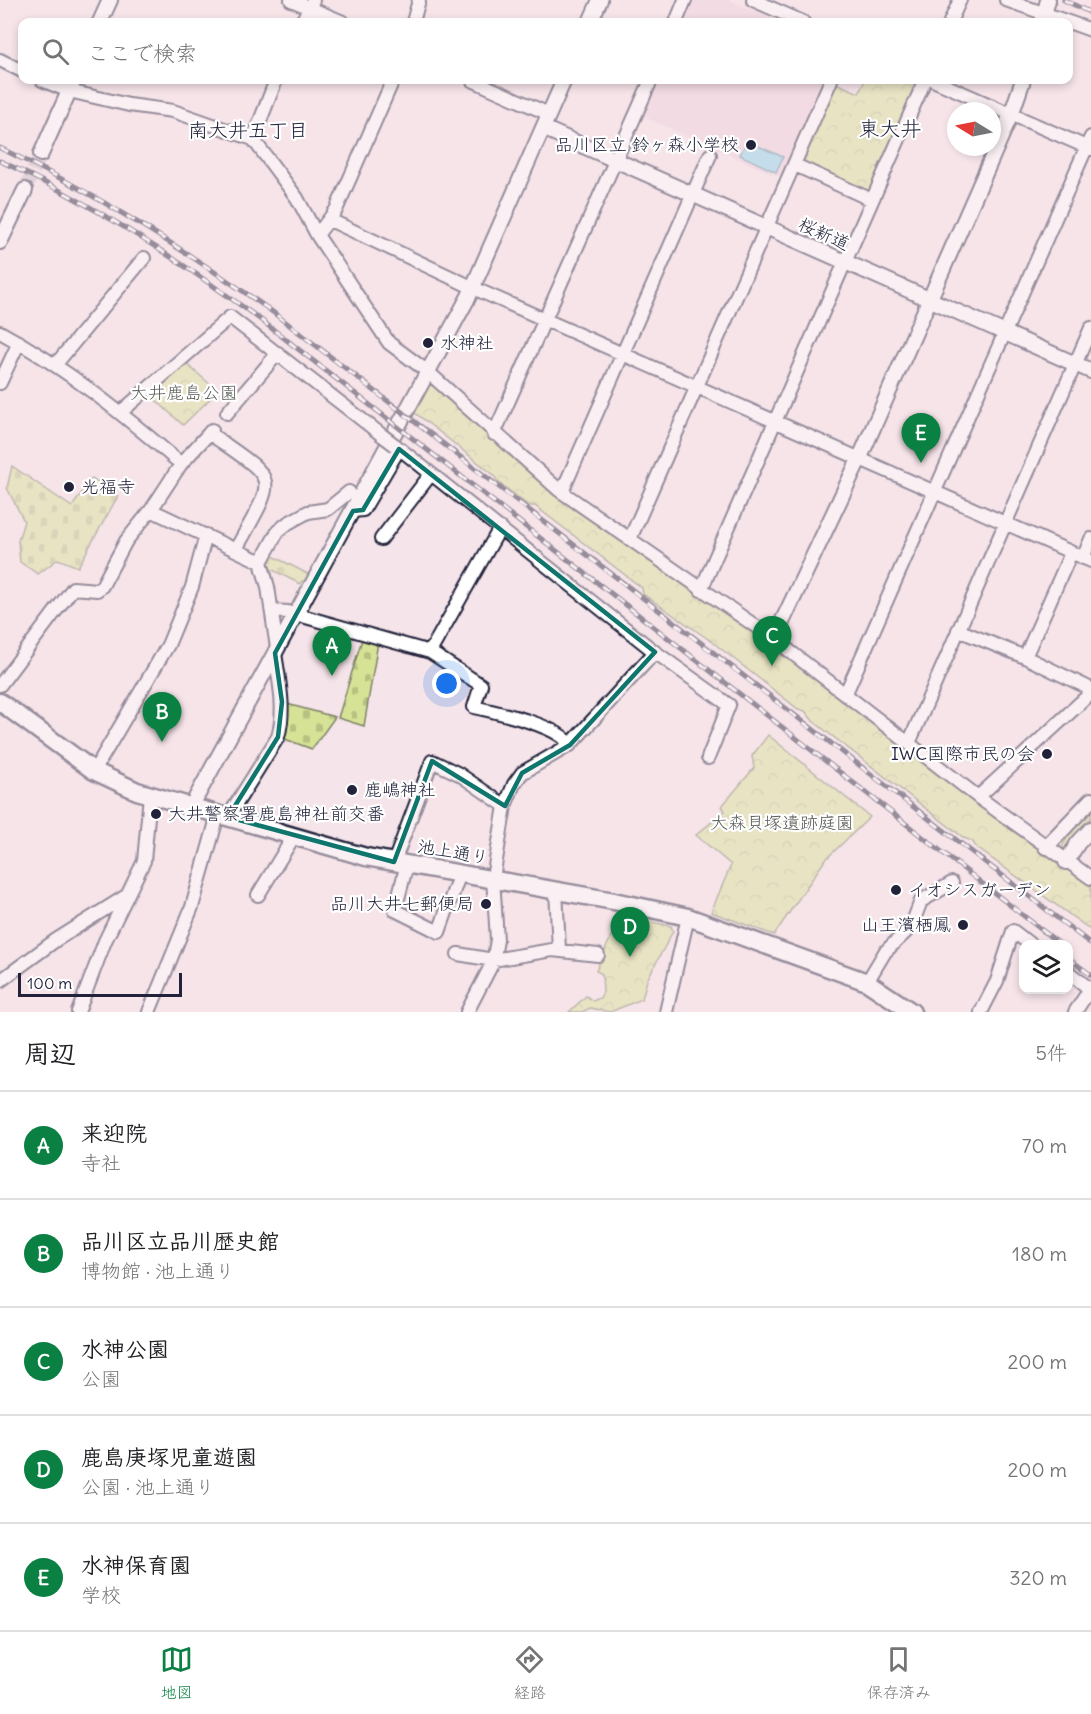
<!DOCTYPE html>
<html lang="ja">
<meta charset="utf-8">
<style>
:root{--surface:#fff;--page:#f6f6f6;--text:#202124;--muted:#757577;--line:#e0e0e0;--accent:#0b8043}
body{margin:0;font-family:Delius,"Klee One",sans-serif;background:var(--page);color:var(--text)}
.controls{position:absolute;right:18px;bottom:18px;display:grid;overflow:hidden;border-radius:12px;box-shadow:0 3px 9px #0003}
.controls button{width:54px;height:54px;display:grid;place-items:center;padding:0;border:0;border-bottom:2px solid var(--line);background:var(--surface);color:var(--text);font:30px sans-serif}
.compass{position:absolute;left:947px;top:102px;width:54px;height:54px;border-radius:50%;background:var(--surface);box-shadow:0 3px 9px #0003;rotate:280deg}
.scale{position:absolute;left:18px;bottom:15px;width:164px;box-sizing:border-box;padding-left:6px;border:3px solid #22223b;border-top:0;font-size:16px;line-height:21px;white-space:nowrap;color:#22223b;-webkit-text-stroke:4px #fff;paint-order:stroke}
.you{position:absolute;left:447px;top:684px;width:21px;height:21px;margin:-15px;border:4px solid #fff;border-radius:50%;background:#1a73e8;box-shadow:0 0 0 9px #1a73e833}
.badge{display:grid;place-items:center;width:39px;height:39px;border-radius:50%;background:var(--accent);color:#fff;font-size:20px;font-weight:700}
.pin{position:absolute;translate:-50% -50px;filter:drop-shadow(0 2px 3px #0008)}
.pin::after{content:'';position:absolute;top:32px;width:21px;height:18px;background:inherit;clip-path:polygon(0 0,100% 0,50% 100%)}
.list{margin:0;padding:0;list-style:none}
h2{display:flex;justify-content:space-between;align-items:center;height:78px;margin:0;padding:0 24px;font-size:26px}
h2 small{font-size:20px;font-weight:400;color:var(--muted)}
.list li{display:grid;grid-template-columns:39px 1fr auto;gap:18px;align-items:center;box-sizing:border-box;height:108px;padding:0 24px;border-top:2px solid var(--line)}
.list b{display:block;font-size:22px;white-space:nowrap}
.list p{margin:0;font-size:20px;white-space:nowrap;color:var(--muted)}
.list em{font-size:20px;font-style:normal;color:var(--muted)}
.icon{flex:none;width:33px;height:33px;fill:none;stroke:currentColor;stroke-width:2;stroke-linecap:round;stroke-linejoin:round}
.map{position:relative;flex:none;width:1091px;height:1012px;overflow:hidden}
.search{position:absolute;background:var(--surface);box-shadow:0 3px 9px #0003;left:18px;right:18px;top:18px;height:66px;display:flex;align-items:center;gap:15px;box-sizing:border-box;padding:0 21px;border-radius:12px;color:var(--muted);font-size:22px}
.sheet{height:618px;background:var(--surface)}
nav{display:flex;justify-content:space-around;align-items:center;box-sizing:border-box;height:84px;border-top:2px solid var(--line);background:var(--surface);font-size:16px;color:var(--muted)}
nav a{display:grid;justify-items:center;gap:3px}
nav .on{color:var(--accent)}
.map>svg:first-child{display:block}
</style>
<div class="map">
<svg width="1091" height="1012" viewBox="0 0 1091 1012">
<defs>
<pattern id="grass-tufts" width="24" height="20" patternUnits="userSpaceOnUse" patternTransform="scale(1.5)"><rect width="24" height="20" fill="#d6e295"/><path d="M3 7l-1-3M5 7V3M7 7l1-3M15 17l-1-3M17 17v-4M19 17l1-3" fill="none" stroke="#b7c281"/></pattern>
<pattern id="cemetery-stones" width="16" height="16" patternUnits="userSpaceOnUse" patternTransform="scale(1.5)"><rect width="16" height="16" fill="#d6e295"/><path d="M2 7V4a2 2 0 0 1 4 0v3zM10 15v-3a2 2 0 0 1 4 0v3z" fill="#b7c281"/></pattern>
<pattern id="park-crowns" width="20" height="18" patternUnits="userSpaceOnUse" patternTransform="scale(1.5)"><rect width="20" height="18" fill="#d6e295"/><path d="M2 6a3 3 0 1 1 6 0M12 15a3 3 0 1 1 6 0" fill="none" stroke="#b7c281"/></pattern>
</defs>
<rect width="100%" height="100%" fill="#f5e4e9"/>
<filter id="ink" filterUnits="userSpaceOnUse"><feTurbulence type="fractalNoise" baseFrequency=".0167" numOctaves="2"/><feDisplacementMap in="SourceGraphic" scale="12" xChannelSelector="R" yChannelSelector="G"/><feConvolveMatrix kernelMatrix="1 2 1 2 8 2 1 2 1" color-interpolation-filters="sRGB"/></filter>
<g filter="url(#ink)">
<path fill="#eed1da" d="M 690,0 L 729,0 L 779,22 L 680,22 Z
M 655,80 L 826,80 L 783,175 L 775,175 L 640,115 Z"/>
<path fill="url(#grass-tufts)" stroke="#7c8268" stroke-width="1.5" d="M 1091,810 L 1091,818 L 1065,849 L 1062,847 L 1070,833 Z"/>
<path fill="url(#cemetery-stones)" stroke="#7c8268" stroke-width="1.5" d="M 12,466 L 72,507 L 92,478 L 118,496 L 78,567 L 58,559 L 38,574 L 20,562 L 18,541 L 24,521 L 7,488 Z
M 271,555 L 310,575 L 305,582 L 302,581 L 300,584 L 265,566 Z
M 362,639 L 378,642 L 364,726 L 338,718 Z
M 287,704 L 335,717 L 312,749 L 282,738 Z"/>
<path fill="url(#park-crowns)" stroke="#7c8268" stroke-width="1.5" d="M 865,80 L 904,80 L 915,85 L 868,193 L 806,166 L 804,158 L 836,83 L 859,93 Z
M 183,361 L 218,391 L 183,425 L 148,393 Z
M 430,385 L 436,385 L 501,444 L 817,677 L 1052,857 L 1091,883 L 1091,930 L 977,848 L 972,841 L 964,838 L 813,721 L 805,711 L 798,709 L 711,641 L 643,594 L 642,588 L 535,506 L 529,506 L 497,481 L 494,475 L 414,412 L 426,386 Z
M 768,735 L 870,817 L 825,860 L 774,935 L 711,912 L 731,865 L 696,835 L 725,811 L 722,806 L 754,768 L 752,756 Z
M 620,916 L 671,926 L 673,931 L 647,980 L 642,999 L 610,1012 L 590,1008 L 582,1012 L 569,1012 L 586,996 L 593,1001 L 600,998 L 603,992 L 602,974 L 596,971 Z"/>
<path fill="#8bd5ec" stroke="#618da5" stroke-width="1.5" d="M 747,141 L 783,157 L 776,172 L 740,155 Z"/>
<g fill="none" stroke-linecap="round" stroke-linejoin="round">
<path stroke="#cbbdc6" stroke-width="14" stroke-dasharray="14 7" stroke-linecap="butt" d="M 25,190 L 41,154"/>
<g stroke="#22223b" stroke-width="16">
<path id="minor" d="M 291,0 L 343,22
M 753,0 L 803,22
M 1006,0 L 1091,30
M 302,22 L 313,0
M 413,22 L 419,0
M 676,22 L 685,0
M 950,22 L 960,0
M 0,60 L 22,71
M 42,80 L 69,91 L 129,105 L 173,111 L 253,139 L 297,198 L 317,235 L 389,343 L 428,372 L 559,490 L 774,639 L 978,797 L 1091,878
M 472,80 L 549,114
M 933,80 L 1091,149
M 253,139 L 276,80
M 795,165 L 872,200
M 330,220 L 480,291 L 1091,561
M 317,235 L 336,210 L 393,80
M 0,332 C 67,368 124,415 181,464
M 56,364 L 144,258
M 0,383 L 19,342
M 121,412 L 230,317 L 383,436
M 227,413 L 278,353
M 209,433 C 280,483 278,473 236,549
M 494,434 L 651,80
M 395,445 L 655,652 L 729,705 L 708,758
M 562,492 L 710,155
M 151,510 L 181,464 L 212,430
M 353,511 L 363,510 L 399,449
M 381,539 L 431,474
M 630,539 L 831,80
M 1083,558 L 1091,539
M 261,562 L 278,531 L 288,523 L 308,512 L 328,509 L 349,492
M 701,590 L 925,80
M 272,611 L 288,612 L 430,652 L 481,685 L 474,707 C 496,712 559,725 570,745
M 958,630 L 1025,657 L 1091,689
M 430,652 L 500,528
M 1025,657 L 1071,553
M 0,685 L 73,588 L 97,590 L 102,586 L 126,541 L 151,510 L 261,562 L 268,587 L 277,648
M 845,695 L 1091,137
M 909,743 L 1091,328
M 94,771 L 168,645 L 192,587 L 206,535
M 978,797 L 1091,693
M 228,817 L 278,737 C 286,709 279,681 275,653
M 394,862 L 432,761 L 459,774 L 505,806
M 407,864 L 395,910 L 439,932 L 460,873
M 556,890 L 559,950
M 258,895 L 294,836
M 458,954 L 493,960 L 552,950 L 598,955
M 1068,972 L 1090,989 L 1075,1012
M 0,981 L 56,940 L 126,896
M 867,982 L 885,952 L 911,927 L 921,901 L 952,883
M 78,1012 L 105,941 L 144,861 L 150,795
M 149,1012 L 192,907 L 218,815
M 467,1012 L 493,962 L 497,940 L 493,878 L 505,806 L 514,784 L 522,773 L 570,745 L 655,652
M 666,1012 L 688,917
M 981,1012 L 997,981 L 1013,931 L 1031,945"/>
</g>
<g stroke="#22223b" stroke-width="18">
<path id="tertiary" d="M 100,22 L 110,0
M 590,22 L 600,0
M 1042,22 L 1048,0
M 543,128 L 1091,371
M 41,154 L 74,80
M 0,242 L 25,190
M 774,639 L 862,453 L 1012,112 L 1023,80
M 191,807 L 469,296 L 564,80
M 1046,847 L 1091,800
M 1066,862 L 1078,843 L 1091,829"/>
</g>
<g stroke="#22223b" stroke-width="21">
<path id="secondary" d="M 0,702 L 94,771 L 137,791 L 366,857 L 614,901 L 688,917 L 867,982 L 912,1012"/>
</g>
<use href="#minor" stroke="#fff" stroke-width="12"/>
<use href="#tertiary" stroke="#fff" stroke-width="14"/>
<use href="#secondary" stroke="#fff" stroke-width="16"/>
<g stroke="#22223b" stroke-width="5">
<path id="rail" d="M 1064,0 L 1091,13
M 0,148 C 96,193 183,249 270,310 C 543,522 817,733 1091,944
M 0,161 C 93,203 179,260 261,320 L 1061,945
M 1068,958 L 1091,975"/>
</g>
<use href="#rail" stroke="#fff" stroke-width="3" stroke-dasharray="9" stroke-linecap="butt"/>
<g stroke="#22223b" stroke-width="16" stroke-linecap="butt">
<path id="minor-bridge" d="M 383,436 L 395,445"/>
</g>
<use href="#minor-bridge" stroke="#fff" stroke-width="12"/>
</g>
</g>
<path d="M0 0H1091V1012H0ZM 399,449 L 655,652 L 570,745 L 522,773 L 505,806 L 432,761 L 394,862 L 228,817 L 278,737 L 282,702 L 275,653 L 353,511 L 363,510 Z" fill="#f5e4e9" fill-opacity=".55" fill-rule="evenodd"/>
<path fill="none" stroke="#0f766e" stroke-width="4.5" stroke-linejoin="round" d="M 399,449 L 655,652 L 570,745 L 522,773 L 505,806 L 432,761 L 394,862 L 228,817 L 278,737 L 282,702 L 275,653 L 353,511 L 363,510 Z"/>
<g fill="#22223b" stroke="#fff" stroke-width="2">
<circle cx="751" cy="145" r="6"/>
<circle cx="428" cy="343" r="6"/>
<circle cx="69" cy="487" r="6"/>
<circle cx="1047" cy="754" r="6"/>
<circle cx="352" cy="790" r="6"/>
<circle cx="156" cy="814" r="6"/>
<circle cx="896" cy="890" r="6"/>
<circle cx="486" cy="904" r="6"/>
<circle cx="963" cy="925" r="6"/>
</g>
<g text-anchor="middle" stroke-width="4.5" stroke-linejoin="round" paint-order="stroke">
<g font-size="18" fill="#22223b" stroke="#fff" text-anchor="start">
<text x="739" y="151" text-anchor="end">品川区立 鈴ヶ森小学校</text>
<text x="440" y="349">水神社</text>
<text x="81" y="493">光福寺</text>
<text x="1035" y="760" text-anchor="end">IWC国際市民の会</text>
<text x="364" y="796">鹿嶋神社</text>
<text x="168" y="820">大井警察署鹿島神社前交番</text>
<text x="908" y="896">イオシスガーデン</text>
<text x="474" y="910" text-anchor="end">品川大井七郵便局</text>
<text x="951" y="931" text-anchor="end">山王濱栖鳳</text>
</g>
<g font-size="18" fill="#22223b" stroke="#fff">
<text transform="translate(824 234) rotate(24)" y="6">桜新道</text>
<text transform="translate(453 852) rotate(10)" y="6">池上通り</text>
</g>
<g font-size="18" fill="#585c56" stroke="#fff">
<text x="184" y="399">大井鹿島公園</text>
<text x="782" y="829">大森貝塚遺跡庭園</text>
</g>
<g font-size="20" fill="#22223b" stroke="#fff">
<text x="248" y="137">南大井五丁目</text>
</g>
<g font-size="21" fill="#22223b" stroke="#fff">
<text x="890" y="136">東大井</text>
</g>
</g>
</svg>
<div class="controls">
<button><svg class="icon" aria-label="layers" viewBox="0 0 24 24"><path d="M12 4l9 5-9 5-9-5zM3 14l9 5 9-5"/></svg></button>
</div>
<svg class="compass" viewBox="-18 -18 36 36"><path d="M0-13l5 13h-10z" fill="#e53935"/><path d="M0 13l5-13h-10z" fill="#757577"/></svg>
<div class="scale">100 m</div>
<div class="you"></div>
<div class="pin badge" style="left:332px;top:676px">A</div>
<div class="pin badge" style="left:162px;top:742px">B</div>
<div class="pin badge" style="left:772px;top:666px">C</div>
<div class="pin badge" style="left:630px;top:957px">D</div>
<div class="pin badge" style="left:921px;top:463px">E</div>
<div class="search"><svg class="icon" aria-label="search" viewBox="0 0 24 24"><circle cx="10" cy="10" r="6"/><path d="M15 15l6 6"/></svg>ここで検索</div>
</div>
<section class="sheet">
<h2>周辺<small>5件</small></h2>
<ul class="list">
<li><span class="badge">A</span><div><b>来迎院</b><p>寺社</p></div><em>70 m</em></li>
<li><span class="badge">B</span><div><b>品川区立品川歴史館</b><p>博物館 · 池上通り</p></div><em>180 m</em></li>
<li><span class="badge">C</span><div><b>水神公園</b><p>公園</p></div><em>200 m</em></li>
<li><span class="badge">D</span><div><b>鹿島庚塚児童遊園</b><p>公園 · 池上通り</p></div><em>200 m</em></li>
<li><span class="badge">E</span><div><b>水神保育園</b><p>学校</p></div><em>320 m</em></li>
</ul>
</section>
<nav>
<a class="on"><svg class="icon" aria-label="map" viewBox="0 0 24 24"><path d="M3 6l6-2 6 2 6-2v14l-6 2-6-2-6 2zM9 4v14M15 6v14"/></svg>地図</a>
<a><svg class="icon" aria-label="directions" viewBox="0 0 24 24"><path d="M12 3l9 9-9 9-9-9zM9 14v-3h6M13 9l2 2-2 2"/></svg>経路</a>
<a><svg class="icon" aria-label="saved" viewBox="0 0 24 24"><path d="M7 4h10v16l-5-4-5 4z"/></svg>保存済み</a>
</nav>
